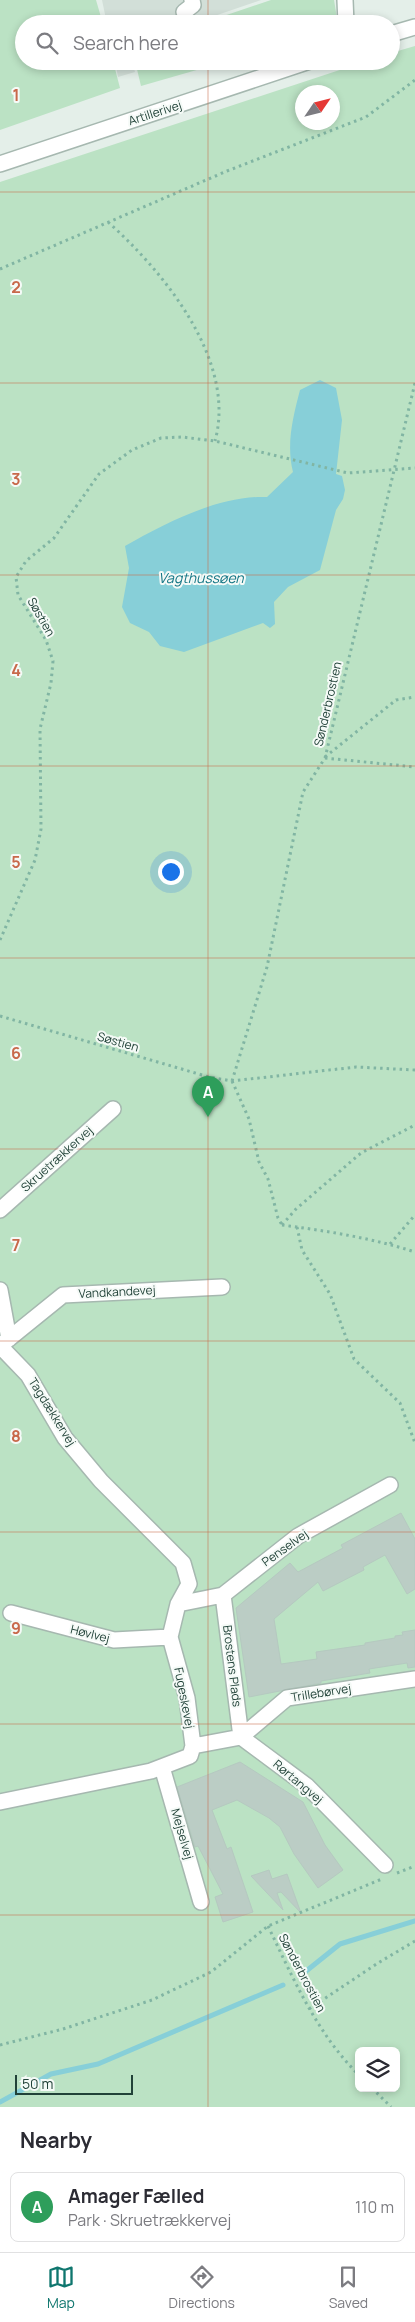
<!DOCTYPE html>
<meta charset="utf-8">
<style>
:root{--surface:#fff;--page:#f2f2f3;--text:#2b2b33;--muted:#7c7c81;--line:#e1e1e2;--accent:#0f766e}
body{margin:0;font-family:Manrope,sans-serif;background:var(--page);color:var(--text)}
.controls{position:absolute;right:15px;bottom:15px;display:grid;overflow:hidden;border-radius:8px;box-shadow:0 2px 8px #0003}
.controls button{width:45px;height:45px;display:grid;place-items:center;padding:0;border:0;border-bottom:1px solid var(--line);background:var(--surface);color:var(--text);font:25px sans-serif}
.compass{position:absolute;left:295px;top:85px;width:45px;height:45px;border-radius:50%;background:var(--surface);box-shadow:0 2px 8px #0003;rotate:55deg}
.scale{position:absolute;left:15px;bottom:12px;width:118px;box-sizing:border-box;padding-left:5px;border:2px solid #214238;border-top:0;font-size:14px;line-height:18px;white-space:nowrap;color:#214238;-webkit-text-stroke:4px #f5faf7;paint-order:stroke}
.you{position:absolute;left:170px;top:871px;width:18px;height:18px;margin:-12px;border:4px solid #fff;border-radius:50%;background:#1a73e8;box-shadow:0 0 0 8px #1a73e833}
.badge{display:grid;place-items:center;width:32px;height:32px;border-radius:50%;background:var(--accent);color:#fff;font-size:16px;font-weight:700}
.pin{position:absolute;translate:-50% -41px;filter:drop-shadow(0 1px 2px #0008)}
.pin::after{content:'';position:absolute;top:26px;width:18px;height:15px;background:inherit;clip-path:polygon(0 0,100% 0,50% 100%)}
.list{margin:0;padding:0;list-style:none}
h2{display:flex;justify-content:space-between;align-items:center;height:65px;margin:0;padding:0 20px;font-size:21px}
h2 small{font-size:16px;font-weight:400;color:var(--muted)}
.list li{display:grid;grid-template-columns:32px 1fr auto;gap:15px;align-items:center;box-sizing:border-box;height:70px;margin:0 10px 10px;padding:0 10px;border:1px solid var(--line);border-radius:8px}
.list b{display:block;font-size:19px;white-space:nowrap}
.list p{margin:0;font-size:16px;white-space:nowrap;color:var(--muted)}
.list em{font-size:16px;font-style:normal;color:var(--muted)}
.icon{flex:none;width:28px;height:28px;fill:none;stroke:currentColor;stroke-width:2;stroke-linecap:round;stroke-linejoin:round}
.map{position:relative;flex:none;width:415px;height:2107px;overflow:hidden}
.search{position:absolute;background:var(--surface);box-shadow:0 2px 8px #0003;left:15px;right:15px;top:15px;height:55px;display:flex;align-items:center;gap:12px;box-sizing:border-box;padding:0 18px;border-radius:28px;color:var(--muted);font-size:19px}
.sheet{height:145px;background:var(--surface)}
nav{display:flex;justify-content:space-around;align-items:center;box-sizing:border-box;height:70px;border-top:1px solid var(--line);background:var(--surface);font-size:14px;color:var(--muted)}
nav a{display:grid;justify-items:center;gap:2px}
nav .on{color:var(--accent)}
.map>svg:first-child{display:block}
</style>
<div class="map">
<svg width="415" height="2107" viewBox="0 0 415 2107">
<rect width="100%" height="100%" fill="#e4efe9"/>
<path fill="#d2dfd8" d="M 102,0 L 261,0 L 191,24 L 107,24 Z
M 115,61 L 132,61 L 135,72 L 118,77 Z"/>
<path fill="#bbe2c4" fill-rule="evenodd" d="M 0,0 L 96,0 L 103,24 L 24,24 L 24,61 L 113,61 L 120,88 L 0,130 Z
M 271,0 L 334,0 L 338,24 L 200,24 Z
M 415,46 L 415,2107 L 0,2107 L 0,182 L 367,61 L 391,61 L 391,53 ZM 302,92 L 332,92 L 332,122 L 302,122 ZM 359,2051 L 396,2051 L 396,2088 L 359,2088 Z
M 135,61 L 228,61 L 141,86 Z"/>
<path fill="#87cfd8" d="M 320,380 L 336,388 L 342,420 L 336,474 L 342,476 L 345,490 L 343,499 L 336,510 L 320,570 L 288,587 L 274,602 L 275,624 L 270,628 L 263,623 L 184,652 L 160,646 L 149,632 L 130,623 L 122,607 L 129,568 L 125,546 C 166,523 219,495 267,497 L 293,472 C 286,444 293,417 300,390 Z"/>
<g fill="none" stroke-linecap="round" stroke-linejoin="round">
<path stroke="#87cfd8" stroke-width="5" d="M 305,1972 L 340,1944 L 415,1921
M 0,2102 L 51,2074 L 98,2064 L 283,1985"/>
</g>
<path fill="#bbcdc5" stroke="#b5c9c0" d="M 401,1513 L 415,1539 L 415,1589 L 407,1594 L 385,1555 L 363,1567 L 364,1570 L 323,1591 L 318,1582 L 274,1619 L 281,1664 L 317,1659 L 316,1652 L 365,1645 L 365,1643 L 395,1638 L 395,1636 L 403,1635 L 402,1632 L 415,1630 L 415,1667 L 408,1668 L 407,1663 L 369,1669 L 370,1673 L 321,1681 L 321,1683 L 249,1697 L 236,1608 L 290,1563 L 298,1572 L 343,1548 L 341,1545 Z
M 240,1762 L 303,1802 L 325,1845 L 343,1870 L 318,1888 L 294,1854 L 280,1827 L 269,1818 L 237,1800 L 212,1810 L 227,1849 L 231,1847 L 253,1912 L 223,1922 L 215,1897 L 223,1894 L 198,1846 L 195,1847 L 177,1787 Z
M 269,1870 L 272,1879 L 287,1874 L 301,1913 L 281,1892 L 277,1893 L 283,1910 L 251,1876 Z"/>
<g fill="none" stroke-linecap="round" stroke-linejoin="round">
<g stroke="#a6b8b0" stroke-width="18">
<path id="minor" d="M 345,0 L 346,24
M 184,12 L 193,5 L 192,0
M 391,34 L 415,27
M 0,164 L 310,61
M 0,1210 L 113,1109
M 0,1290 L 9,1339
M 223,1595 L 241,1737
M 178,1604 L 223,1595 L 298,1536 L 390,1485
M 11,1613 L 114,1640 L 170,1637
M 241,1737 L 287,1698 L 415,1679
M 193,1746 L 241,1737 L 307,1786 L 385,1865
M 162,1767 L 201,1902
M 0,1802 L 151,1771 L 190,1756 L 193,1746 L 187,1698 L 170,1637 L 178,1604 L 189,1584 L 183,1563 L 101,1481 L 65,1438 L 28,1375 L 0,1346 L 63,1295 L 222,1287"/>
</g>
<path stroke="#81b5a3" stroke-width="3" stroke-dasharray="2.5 4" stroke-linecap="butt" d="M 108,222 C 164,272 237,361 215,441
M 0,269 L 227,171 L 366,117 L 415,80
M 325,757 L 396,700 L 415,697
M 325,758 L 415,767
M 0,940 L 35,860 L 41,829 L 40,729 L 51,683 L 53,661 L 46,640 L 18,595 L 16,577 L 26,561 L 54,538 L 99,474 L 132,450 L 161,438 L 182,437 L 215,441 L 348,473 L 415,468
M 0,1016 L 209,1077 L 232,1081 L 356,1067 L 415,1070
M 232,1081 L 267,967 L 303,792 L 325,758 L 415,383
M 232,1081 L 249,1119 L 259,1162 L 268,1179 L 278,1218 L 282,1225
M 282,1225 L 296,1209 L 361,1153 L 415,1125
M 282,1225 C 327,1231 372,1238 415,1252
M 297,1227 L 302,1250 L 330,1294 L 354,1359 L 400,1403 L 415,1443
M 390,1244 L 415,1215
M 397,1873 L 415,1866
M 268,1926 C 293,1978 317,2034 359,2075
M 309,2009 L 378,1963 L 415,1941
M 0,2045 L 63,2029 L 152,2000 L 211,1972 L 268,1926 L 382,1879
M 372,2088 L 391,2107"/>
<use href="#minor" stroke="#fff" stroke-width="15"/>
</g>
<path fill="none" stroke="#c8694b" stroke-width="1" stroke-opacity="0.55" d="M 208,0 L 208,24M 208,61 L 208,2107M 0,192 L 415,192M 0,383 L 415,383M 0,575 L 415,575M 0,766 L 415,766M 0,958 L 415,958M 0,1149 L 415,1149M 0,1341 L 415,1341M 0,1532 L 415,1532M 0,1724 L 415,1724M 0,1915 L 415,1915"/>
<g text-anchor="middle" stroke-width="4" stroke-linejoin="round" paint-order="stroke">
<g font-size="12" fill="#214238" stroke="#f5faf7">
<text transform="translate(155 113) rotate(-18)" y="4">Artillerivej</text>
<text transform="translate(41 617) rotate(60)" y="4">Søstien</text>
<text transform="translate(328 704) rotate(-77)" y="4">Sønderbrostien</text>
<text transform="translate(118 1042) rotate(16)" y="4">Søstien</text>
<text transform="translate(57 1159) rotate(-42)" y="4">Skruetrækkervej</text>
<text transform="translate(117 1292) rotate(-3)" y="4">Vandkandevej</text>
<text transform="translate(52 1412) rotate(58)" y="4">Tagdækkervej</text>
<text transform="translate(285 1548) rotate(-36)" y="4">Penselvej</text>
<text transform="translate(90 1634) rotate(14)" y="4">Høvlvej</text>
<text transform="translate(232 1666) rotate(83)" y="4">Brostens Plads</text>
<text transform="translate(321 1693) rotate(-9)" y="4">Trillebørvej</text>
<text transform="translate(184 1698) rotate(79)" y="4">Fugeskevej</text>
<text transform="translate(298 1782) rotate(40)" y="4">Rørtangvej</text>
<text transform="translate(182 1834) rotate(74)" y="4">Mejselvej</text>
<text transform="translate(302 1973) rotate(62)" y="4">Sønderbrostien</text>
</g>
<g font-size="14" font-style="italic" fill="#147685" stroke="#f5faf7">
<text x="201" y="583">Vagthussøen</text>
</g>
</g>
<g font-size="16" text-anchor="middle" font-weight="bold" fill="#c8694b" stroke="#f5faf7" stroke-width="4" stroke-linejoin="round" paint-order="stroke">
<text x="16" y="101">1</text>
<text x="16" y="293">2</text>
<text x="16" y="485">3</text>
<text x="16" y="676">4</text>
<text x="16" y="868">5</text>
<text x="16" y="1059">6</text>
<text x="16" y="1251">7</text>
<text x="16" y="1442">8</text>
<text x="16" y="1634">9</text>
</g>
</svg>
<div class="controls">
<button><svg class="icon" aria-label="layers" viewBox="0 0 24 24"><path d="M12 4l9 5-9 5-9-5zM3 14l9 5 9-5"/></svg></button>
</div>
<svg class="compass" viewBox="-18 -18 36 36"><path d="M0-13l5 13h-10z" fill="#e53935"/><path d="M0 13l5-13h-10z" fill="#7c7c81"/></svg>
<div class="scale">50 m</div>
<div class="you"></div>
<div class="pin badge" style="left:208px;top:1117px;background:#2e9e5b">A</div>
<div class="search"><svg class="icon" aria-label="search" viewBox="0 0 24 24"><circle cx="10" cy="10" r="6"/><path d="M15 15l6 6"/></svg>Search here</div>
</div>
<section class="sheet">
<h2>Nearby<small></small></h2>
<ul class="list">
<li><span class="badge" style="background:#2e9e5b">A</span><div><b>Amager Fælled</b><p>Park · Skruetrækkervej</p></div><em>110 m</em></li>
</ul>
</section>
<nav>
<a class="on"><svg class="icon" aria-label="map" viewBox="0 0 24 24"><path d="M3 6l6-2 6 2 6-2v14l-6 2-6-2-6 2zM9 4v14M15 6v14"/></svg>Map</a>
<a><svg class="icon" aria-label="directions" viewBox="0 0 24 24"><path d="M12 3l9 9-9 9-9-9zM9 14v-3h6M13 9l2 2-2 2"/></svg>Directions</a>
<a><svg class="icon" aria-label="saved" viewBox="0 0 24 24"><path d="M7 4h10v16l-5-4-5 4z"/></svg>Saved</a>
</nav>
